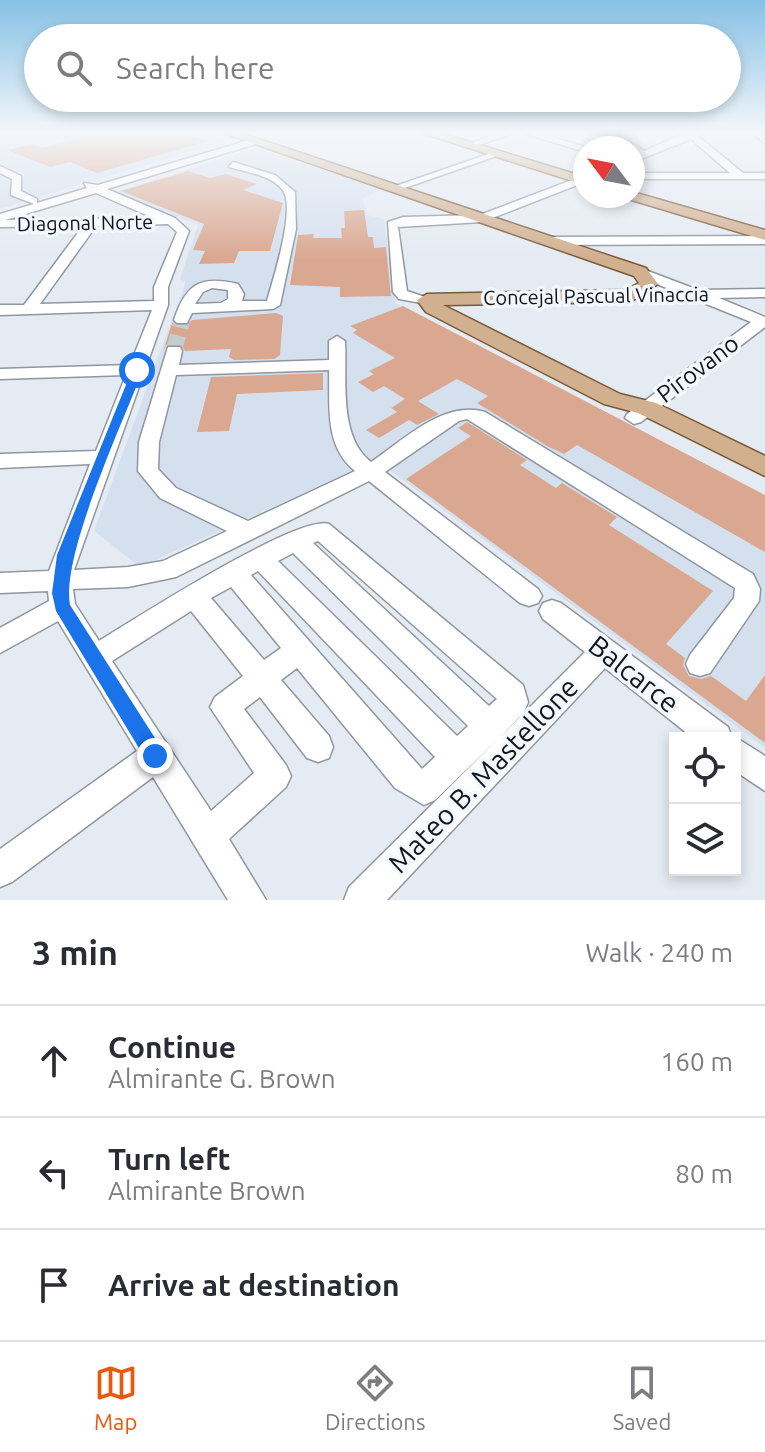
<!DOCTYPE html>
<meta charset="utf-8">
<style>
:root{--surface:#fff;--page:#f2f2f3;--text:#2b2b33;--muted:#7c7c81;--line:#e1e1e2;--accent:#ea580c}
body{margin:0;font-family:Ubuntu,sans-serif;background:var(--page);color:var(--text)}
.controls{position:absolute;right:24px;bottom:24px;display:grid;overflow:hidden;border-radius:0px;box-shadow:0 4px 12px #0003}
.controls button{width:72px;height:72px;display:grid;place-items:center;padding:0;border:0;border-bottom:2px solid var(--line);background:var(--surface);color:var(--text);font:40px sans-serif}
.compass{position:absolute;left:573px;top:136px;width:72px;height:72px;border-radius:50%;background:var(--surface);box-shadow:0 4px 12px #0003;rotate:302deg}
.stop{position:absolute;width:24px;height:24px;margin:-18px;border:6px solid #1a73e8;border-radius:50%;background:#fff}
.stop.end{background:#1a73e8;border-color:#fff;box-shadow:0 2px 8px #0008}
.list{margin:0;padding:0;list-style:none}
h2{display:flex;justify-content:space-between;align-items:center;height:104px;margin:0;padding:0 32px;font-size:34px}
h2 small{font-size:26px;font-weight:400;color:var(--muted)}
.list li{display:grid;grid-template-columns:52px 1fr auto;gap:24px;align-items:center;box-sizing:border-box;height:112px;padding:0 32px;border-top:2px solid var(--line)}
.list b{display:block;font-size:30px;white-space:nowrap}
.list p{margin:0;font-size:26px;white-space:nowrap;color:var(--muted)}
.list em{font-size:26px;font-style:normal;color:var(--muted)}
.icon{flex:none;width:44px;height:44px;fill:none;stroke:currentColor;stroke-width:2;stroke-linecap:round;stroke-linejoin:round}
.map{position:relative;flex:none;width:765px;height:900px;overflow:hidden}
.search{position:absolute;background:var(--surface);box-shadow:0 4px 12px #0003;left:24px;right:24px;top:24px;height:88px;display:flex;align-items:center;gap:20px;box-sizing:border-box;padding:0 28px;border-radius:44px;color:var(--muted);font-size:30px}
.sheet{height:440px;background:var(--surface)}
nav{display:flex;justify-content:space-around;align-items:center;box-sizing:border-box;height:112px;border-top:2px solid var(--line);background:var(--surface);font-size:22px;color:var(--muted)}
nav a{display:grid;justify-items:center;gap:4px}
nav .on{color:var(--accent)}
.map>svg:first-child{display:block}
</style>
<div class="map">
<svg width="765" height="900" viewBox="0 0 765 900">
<rect width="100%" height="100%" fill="#e5ebf3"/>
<path fill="#d5e0ee" d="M 0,133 L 225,133 L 235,138 L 0,209 Z
M 256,148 L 382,189 L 363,198 L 367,215 L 384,219 L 395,303 L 765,497 L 765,748 L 376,460 L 140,567 L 94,531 L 186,282 L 180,279 L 198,225 L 115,192 Z"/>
<path fill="#daa891" d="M 103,133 L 182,133 L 208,141 L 97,173 L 70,162 L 50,167 L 7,150 L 31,144 L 42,148 Z
M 188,171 L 210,178 L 225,174 L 257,184 L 243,190 L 283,203 L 270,251 L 239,251 L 234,263 L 199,264 L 205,251 L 193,250 L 204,224 L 121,191 Z
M 364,210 L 368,237 L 373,237 L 374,248 L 386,247 L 391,296 L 340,297 L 340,287 L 290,285 L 298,235 L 314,234 L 313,238 L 342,238 L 341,228 L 345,228 L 344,211 Z
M 403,306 L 765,495 L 765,552 L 577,445 L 564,454 L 547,446 L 477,403 L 488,396 L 457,379 L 418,401 L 439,414 L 417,425 L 409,420 L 379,438 L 366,430 L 397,412 L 391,408 L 405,399 L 384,386 L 373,392 L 358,382 L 374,374 L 369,371 L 395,358 L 353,333 L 357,330 L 350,326 Z
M 276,313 L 283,316 L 280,355 L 274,359 L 234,360 L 229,357 L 231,349 L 185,351 L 180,344 L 166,345 L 163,352 L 172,323 L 187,326 L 192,320 Z
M 323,373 L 323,390 L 237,394 L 229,431 L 197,432 L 211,377 Z
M 467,422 L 527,460 L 520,465 L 556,488 L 562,483 L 617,517 L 609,525 L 713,591 L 666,644 L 685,658 L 683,665 L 689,676 L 701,679 L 711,676 L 746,701 L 765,675 L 765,743 L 406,479 L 471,436 L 458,428 Z"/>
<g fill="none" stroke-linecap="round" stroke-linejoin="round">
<path stroke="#c6cbd2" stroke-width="16" stroke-dasharray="16 8" stroke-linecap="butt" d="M 174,351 L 182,320"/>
<g stroke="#90969d" stroke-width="3">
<path id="minor" d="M 499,133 L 513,133 L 471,148 L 463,146 Z
M 523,133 L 538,133 L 589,148 L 585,148 L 585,152 Z
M 606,133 L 616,133 L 644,151 L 685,133 L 703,133 L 698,136 L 743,173 L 765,173 L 765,179 L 633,179 L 633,173 L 730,173 L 691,139 L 633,162 L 633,156 L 636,154 L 633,148 L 627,148 Z
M 751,133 L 765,136 L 765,143 Z
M 256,138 L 259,143 L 107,189 L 175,218 L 189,231 L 168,287 L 168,305 L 74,570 L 128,567 L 163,561 L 227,531 L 160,498 L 138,471 L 139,442 L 168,347 L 180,347 L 182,351 L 179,365 L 329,360 L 329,341 L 337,336 L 345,341 C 347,378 338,437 371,462 C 404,440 443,400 485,412 L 753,574 L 760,589 L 759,601 L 710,673 L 700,676 L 690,673 L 686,664 L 690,655 L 734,598 L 735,588 L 467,419 L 459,421 L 385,472 L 538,589 L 542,596 L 538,603 L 529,606 L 520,603 L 369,481 L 176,577 L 128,587 L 73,589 L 75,604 L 99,641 C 135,619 298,514 329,524 L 523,685 L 528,702 L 524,712 L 501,736 L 585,652 L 543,619 L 539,611 L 543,603 L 552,600 L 561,603 L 728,727 L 732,738 L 735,737 L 765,756 L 765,791 L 735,771 L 735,738 L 693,738 L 605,668 L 387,900 L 344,900 L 349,887 L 499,738 L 435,800 L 424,805 L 395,788 L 297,668 L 281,680 L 329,736 L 333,747 L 329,758 L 318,762 L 307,758 L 260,697 L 244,709 L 286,765 L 291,776 L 286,787 L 229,839 L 266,900 L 228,900 L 153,777 L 12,882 L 0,887 L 0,849 L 137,751 L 58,621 L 0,653 L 0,628 L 49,601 L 48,591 L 0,593 L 0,573 L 49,571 L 90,464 L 0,468 L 0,454 L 96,451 L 126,375 L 0,379 L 0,369 L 130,365 L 152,310 L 0,315 L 0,305 L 24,305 L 83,226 L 0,227 L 0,214 L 34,204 L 11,195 L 12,179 L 0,173 L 0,166 L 21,176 L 21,191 L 37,199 L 37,203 L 87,188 L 84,183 L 98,185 ZM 96,193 L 153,218 L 5,220 ZM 168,224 L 177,232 L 154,287 L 154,301 L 40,304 L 96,226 ZM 329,370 C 330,406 324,446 355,471 L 248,521 L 176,488 L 158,469 L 159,442 L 176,375 ZM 318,541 L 497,699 L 489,706 L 313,543 ZM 293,553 L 468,726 L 457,736 L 278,561 ZM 258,571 L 435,757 L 422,769 L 251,575 ZM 231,587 L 281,648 L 264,660 L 211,598 ZM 191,611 L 243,676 L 215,697 L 210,707 L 254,773 L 211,811 L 112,661 Z
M 497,151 L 505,153 L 399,190 L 390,188 Z
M 233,162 L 275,175 L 295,192 L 296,229 L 280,305 L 273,309 L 192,313 L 187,323 L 177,323 L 174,320 C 186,284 200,275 238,284 L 244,294 L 242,301 L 267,301 C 273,279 297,206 282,189 C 270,175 246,172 229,167 ZM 212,288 L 228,290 L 228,299 L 221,303 L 195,304 L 203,292 Z
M 585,175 L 585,182 L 482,222 L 398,227 L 407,291 L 434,300 L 427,304 L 399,299 L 393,292 L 388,222 L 403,217 L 480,215 Z
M 765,236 L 765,244 L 550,245 L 544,241 L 550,237 Z
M 640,268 L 698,290 L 765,289 L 765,297 L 719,298 L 765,317 L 765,327 L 641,422 L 634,424 L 625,418 L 627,414 L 751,322 L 694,299 L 625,299 L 623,296 L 630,292 L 674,291 L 635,275 L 633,272 Z"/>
</g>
<g stroke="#7b5836" stroke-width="3">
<path id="major" d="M 223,133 L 241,133 L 646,268 L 658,284 L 630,302 L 443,305 L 620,394 L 656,403 L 765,456 L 765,476 L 638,413 L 604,404 L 426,312 L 417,300 L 427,294 L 626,290 L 639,283 L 634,276 Z
M 422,133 L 441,133 L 585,177 L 585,185 Z
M 633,192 L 765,230 L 765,240 L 628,199 L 626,196 L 633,196 Z"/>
</g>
<use href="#minor" fill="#fff" fill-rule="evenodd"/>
<use href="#major" fill="#d1b090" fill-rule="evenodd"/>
</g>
<linearGradient id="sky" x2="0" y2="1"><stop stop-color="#86c1e5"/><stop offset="0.51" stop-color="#f3f6fa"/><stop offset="1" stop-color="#f3f6fa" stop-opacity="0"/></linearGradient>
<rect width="765" height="259" fill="url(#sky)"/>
<path fill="#1a73e8" d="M 137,366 L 143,370 C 123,422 61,555 70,605 L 162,749 L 165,756 L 162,763 L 155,766 L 148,763 L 56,611 L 52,593 L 57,555 L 132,370 Z"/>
<g text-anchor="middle" stroke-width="7" stroke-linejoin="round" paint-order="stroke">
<g font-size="20" fill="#131618" stroke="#f3f8ff">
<text transform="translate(85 223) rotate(-1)" y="7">Diagonal Norte</text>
<text transform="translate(596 296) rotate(-1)" y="7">Concejal Pascual Vinaccia</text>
</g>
<g font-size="24" fill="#131618" stroke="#f3f8ff">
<text transform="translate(698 369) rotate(-37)" y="8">Pirovano</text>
</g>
<g font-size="28" fill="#131618" stroke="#f3f8ff">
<text transform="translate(634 674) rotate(38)" y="10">Balcarce</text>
<text transform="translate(483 775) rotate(-46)" y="10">Mateo B. Mastellone</text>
</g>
</g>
</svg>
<div class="controls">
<button><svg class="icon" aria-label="locate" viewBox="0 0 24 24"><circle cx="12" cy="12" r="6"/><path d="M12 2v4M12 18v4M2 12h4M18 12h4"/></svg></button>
<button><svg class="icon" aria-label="layers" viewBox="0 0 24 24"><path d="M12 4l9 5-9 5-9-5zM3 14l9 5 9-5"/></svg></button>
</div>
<svg class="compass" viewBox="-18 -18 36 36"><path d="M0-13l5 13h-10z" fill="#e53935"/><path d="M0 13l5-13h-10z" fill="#7c7c81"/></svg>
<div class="stop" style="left:137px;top:370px"></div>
<div class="stop end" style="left:155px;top:756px"></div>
<div class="search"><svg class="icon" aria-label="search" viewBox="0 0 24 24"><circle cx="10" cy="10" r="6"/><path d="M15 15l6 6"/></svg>Search here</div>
</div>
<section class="sheet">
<h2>3 min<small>Walk · 240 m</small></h2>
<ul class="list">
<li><svg class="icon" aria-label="ahead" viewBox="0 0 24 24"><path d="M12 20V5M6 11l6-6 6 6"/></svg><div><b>Continue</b><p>Almirante G. Brown</p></div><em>160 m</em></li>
<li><svg class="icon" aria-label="left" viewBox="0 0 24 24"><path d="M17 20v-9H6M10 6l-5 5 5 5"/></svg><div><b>Turn left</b><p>Almirante Brown</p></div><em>80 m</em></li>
<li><svg class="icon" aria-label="arrive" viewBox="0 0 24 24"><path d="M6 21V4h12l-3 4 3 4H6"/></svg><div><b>Arrive at destination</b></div></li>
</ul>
</section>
<nav>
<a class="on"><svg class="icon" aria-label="map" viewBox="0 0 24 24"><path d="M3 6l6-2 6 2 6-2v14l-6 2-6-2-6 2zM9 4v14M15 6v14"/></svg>Map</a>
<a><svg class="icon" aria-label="directions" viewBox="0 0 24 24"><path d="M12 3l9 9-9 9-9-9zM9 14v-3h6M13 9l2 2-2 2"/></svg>Directions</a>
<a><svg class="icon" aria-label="saved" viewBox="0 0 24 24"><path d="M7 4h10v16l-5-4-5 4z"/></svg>Saved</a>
</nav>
